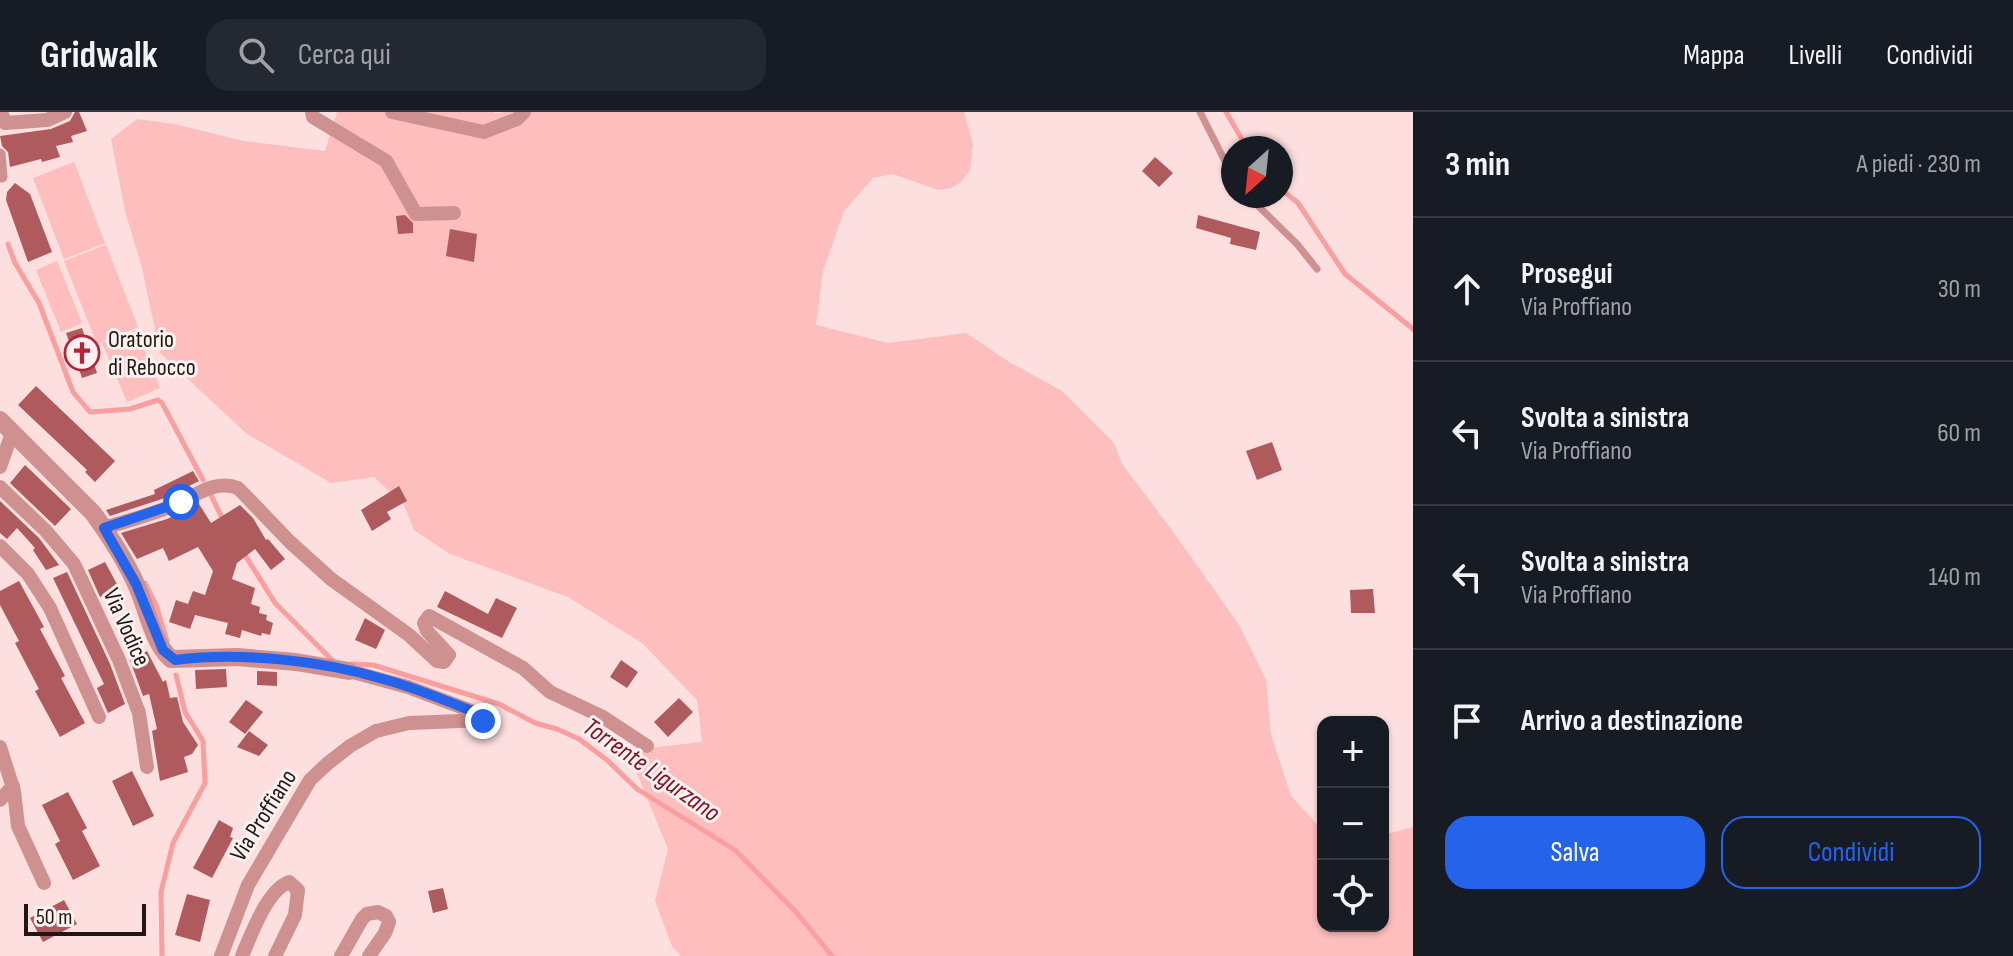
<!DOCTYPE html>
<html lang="it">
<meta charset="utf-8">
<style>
:root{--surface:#171b24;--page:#242831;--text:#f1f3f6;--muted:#9ea1a6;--line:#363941;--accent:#2563eb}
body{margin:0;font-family:"Sofia Sans Condensed",sans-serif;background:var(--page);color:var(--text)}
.controls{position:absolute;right:24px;bottom:24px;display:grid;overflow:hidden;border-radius:16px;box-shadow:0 2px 6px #0004}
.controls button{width:72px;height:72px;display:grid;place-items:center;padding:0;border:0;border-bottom:2px solid var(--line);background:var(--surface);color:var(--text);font:40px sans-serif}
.compass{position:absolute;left:1221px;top:24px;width:72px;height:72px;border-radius:50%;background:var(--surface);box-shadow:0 2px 6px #0004;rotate:207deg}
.scale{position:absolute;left:24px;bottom:20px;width:122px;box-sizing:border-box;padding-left:8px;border:4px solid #211616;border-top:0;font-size:22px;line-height:28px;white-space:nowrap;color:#211616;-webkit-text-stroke:6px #fef2f1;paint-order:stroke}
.stop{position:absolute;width:24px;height:24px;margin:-18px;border:6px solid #2563eb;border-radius:50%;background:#fff}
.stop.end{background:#2563eb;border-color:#fff;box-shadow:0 2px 8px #0008}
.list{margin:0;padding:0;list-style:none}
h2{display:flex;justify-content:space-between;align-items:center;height:104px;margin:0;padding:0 32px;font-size:34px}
h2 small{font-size:26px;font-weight:400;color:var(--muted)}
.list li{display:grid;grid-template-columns:52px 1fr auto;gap:24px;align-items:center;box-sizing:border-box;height:144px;padding:0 32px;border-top:2px solid var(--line)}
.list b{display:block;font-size:30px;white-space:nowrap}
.list p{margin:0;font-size:26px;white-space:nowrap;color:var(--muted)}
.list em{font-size:26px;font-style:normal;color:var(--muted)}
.actions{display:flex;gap:16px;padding:24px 32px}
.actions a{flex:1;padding:18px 0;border:2px solid var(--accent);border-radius:24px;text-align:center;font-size:28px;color:var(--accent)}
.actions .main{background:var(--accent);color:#fff}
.icon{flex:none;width:44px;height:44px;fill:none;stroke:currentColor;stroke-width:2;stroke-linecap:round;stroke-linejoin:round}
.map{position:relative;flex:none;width:1413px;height:844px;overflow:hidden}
header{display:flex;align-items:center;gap:48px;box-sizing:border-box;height:112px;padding:0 40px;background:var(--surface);border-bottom:2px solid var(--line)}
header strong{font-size:38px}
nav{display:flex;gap:44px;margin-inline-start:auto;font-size:28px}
.search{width:560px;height:72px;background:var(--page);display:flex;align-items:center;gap:20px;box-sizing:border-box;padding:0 28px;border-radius:24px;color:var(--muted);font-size:30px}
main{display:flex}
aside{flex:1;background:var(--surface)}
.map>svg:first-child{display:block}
</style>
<header>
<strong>Gridwalk</strong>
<div class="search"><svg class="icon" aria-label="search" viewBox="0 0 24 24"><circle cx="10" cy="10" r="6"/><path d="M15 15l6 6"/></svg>Cerca qui</div>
<nav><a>Mappa</a><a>Livelli</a><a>Condividi</a></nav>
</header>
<main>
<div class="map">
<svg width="1413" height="844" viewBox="0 0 1413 844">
<rect width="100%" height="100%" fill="#fedfdf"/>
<path fill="#fdbebd" d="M 337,0 L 493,0 L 495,2 L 503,0 L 964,0 L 973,32 L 970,58 L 961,70 L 951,76 L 938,78 L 893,62 L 873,66 L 844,99 L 823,159 L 816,213 L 888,231 L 966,221 L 1009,250 L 1062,279 L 1114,331 L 1122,352 L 1174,421 L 1239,513 L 1266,568 L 1271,623 L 1291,684 L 1323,719 L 1323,814 L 1383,814 L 1383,723 L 1413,715 L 1413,844 L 681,844 L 672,834 L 655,789 L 668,737 L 636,659 L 639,637 L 702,630 L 697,588 L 642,531 L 568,485 L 450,442 L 414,418 L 404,393 L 374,365 L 331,371 L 247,322 L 160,241 L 142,156 L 125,99 L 111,27 L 137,7 L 174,12 L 243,29 L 325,39 Z
M 74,50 L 105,131 L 64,147 L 33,66 Z
M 106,133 L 138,215 L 97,232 L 64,149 Z
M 57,149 L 82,211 L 61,220 L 36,158 Z
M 136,218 L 160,276 L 127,290 L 102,231 Z"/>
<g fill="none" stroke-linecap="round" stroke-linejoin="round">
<path stroke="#fb9e9f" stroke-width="5" d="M 1226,0 L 1247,36
M 1281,77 L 1298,91 L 1345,162 L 1413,217
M 8,132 L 15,151 L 39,191 L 73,280 L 90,300 L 130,297 L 158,288 L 162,291 L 203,368
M 210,381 L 223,408
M 243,440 L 275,491 L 333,549
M 145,471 L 156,493 L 167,529
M 350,552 L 373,553 L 499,592 L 535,611 L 557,617 L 579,627 L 607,648 L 637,677 L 735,738 L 796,800 L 832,844
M 162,844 L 161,780 L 173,731 L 205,671 L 203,629 L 185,600 L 176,563"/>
</g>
<path fill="#af5a5d" d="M 75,0 L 79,0 L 87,19 L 71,24 L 73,30 L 56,34 L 60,45 L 42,50 L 41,47 L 10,55 L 8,40 L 2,34 L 0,24 L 51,17 L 70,9 Z
M 1155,45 L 1173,61 L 1159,75 L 1142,59 Z
M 15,71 L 30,82 L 52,140 L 28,150 L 6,88 L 7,80 Z
M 405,103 L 413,111 L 413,121 L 398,122 L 396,104 Z
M 1198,103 L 1260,120 L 1256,138 L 1230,132 L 1231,126 L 1196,116 Z
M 450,117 L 477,122 L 474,150 L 446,144 Z
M 82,216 L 97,261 L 82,266 L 66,221 Z
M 36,274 L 115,349 L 95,370 L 85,360 L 87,358 L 18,293 Z
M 1272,330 L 1282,358 L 1257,368 L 1246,339 Z
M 25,353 L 71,397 L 55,414 L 10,371 Z
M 193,359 L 199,369 L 168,385 L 110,404 L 106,398 L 155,382 L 154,378 Z
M 399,374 L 407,389 L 387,400 L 391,407 L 372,419 L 361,398 Z
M 0,389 L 39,426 L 59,453 L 46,458 L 33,438 L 35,436 L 17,416 L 7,427 L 0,421 Z
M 199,392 L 211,411 L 240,393 L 253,406 L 266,428 L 268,427 L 285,447 L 271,458 L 255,437 L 237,451 L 232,467 L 255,476 L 251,492 L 260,495 L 259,501 L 267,503 L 266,508 L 273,511 L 270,523 L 262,521 L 261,524 L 242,518 L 240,526 L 225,522 L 228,511 L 195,503 L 190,517 L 169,510 L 176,488 L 188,492 L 193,479 L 205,483 L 213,459 L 198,435 L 169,449 L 163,436 L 137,447 L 121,421 L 167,407 Z
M 105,450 L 119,476 L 100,485 L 88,458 Z
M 67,460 L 110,552 L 125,592 L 108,601 L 97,576 L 104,572 L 53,466 Z
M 19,469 L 44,515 L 40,517 L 65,564 L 61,566 L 85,611 L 60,625 L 35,579 L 39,577 L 15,531 L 19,529 L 0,493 L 0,479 Z
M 1373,477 L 1375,501 L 1351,501 L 1350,478 Z
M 445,479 L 488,502 L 496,486 L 517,496 L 502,526 L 437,495 Z
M 365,506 L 385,518 L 376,537 L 355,528 Z
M 147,539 L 163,570 L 166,568 L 170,586 L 177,585 L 183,610 L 198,633 L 192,642 L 184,645 L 188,660 L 160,669 L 152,619 L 157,617 L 149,582 L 143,584 L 130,548 Z
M 621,548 L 638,560 L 627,576 L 610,565 Z
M 226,557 L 227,575 L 196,577 L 195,558 Z
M 257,559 L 277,560 L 277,574 L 257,573 Z
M 679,586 L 693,600 L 668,625 L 654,610 Z
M 246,588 L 263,600 L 245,622 L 229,610 Z
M 249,619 L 268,633 L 259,644 L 237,635 Z
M 132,659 L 154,704 L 133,714 L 112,669 Z
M 68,680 L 87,716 L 82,719 L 100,754 L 73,768 L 55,732 L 60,729 L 42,693 Z
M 219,708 L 233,716 L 230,725 L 233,726 L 212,766 L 193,756 Z
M 443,776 L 448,797 L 433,801 L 428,779 Z
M 187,782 L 210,788 L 200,830 L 175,823 Z
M 64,788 L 77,812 L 43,830 L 30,806 Z"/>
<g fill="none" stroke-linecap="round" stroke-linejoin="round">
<path stroke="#cf9090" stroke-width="7" d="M 1200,0 L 1233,65
M 1248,84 L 1297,132 L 1317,157"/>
<path stroke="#cf9090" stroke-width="11" d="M 0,42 L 2,65"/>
<path stroke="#cf9090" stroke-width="14" d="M 1,0 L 5,11 L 47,8 L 65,0
M 312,0 L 313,5 L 386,49 L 416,102 L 454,101
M 392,0 L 484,20 L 517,7 L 524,0
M 0,355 L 12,321
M 0,375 L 46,419 L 74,452 L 119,548 L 139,601 L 147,655
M 104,416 C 127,409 150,403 172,394 C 194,385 214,367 238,376 L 290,430 L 331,467 L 409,523 L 437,549 L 444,550 L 449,543 L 427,519 L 424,511 L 429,504 L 523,556 L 550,580 L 603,605 L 647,634
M 0,434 L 28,462 L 50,496 L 99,605
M 0,635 L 14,679 L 18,714 L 44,771
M 0,688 L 13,674
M 221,844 L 248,773 L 310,668 L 327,652 L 350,634 L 376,619 L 409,611 L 484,608 L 482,603 L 408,575 L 349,559
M 242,844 C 251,823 267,778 289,770 L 298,778 L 295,803 L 275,844
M 341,844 L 362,807 L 367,802 L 378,800 L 386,804 L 389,810 L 385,821 L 369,844"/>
<path stroke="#cf9090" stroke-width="18" d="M 0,308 L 93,401 C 109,423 125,448 136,472 C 147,495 152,530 171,547 L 237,545 L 296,550 L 349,559"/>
</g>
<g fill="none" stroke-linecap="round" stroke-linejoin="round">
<path stroke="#2563eb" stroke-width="10" d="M 181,390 L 104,416 L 136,472 L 163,538 L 175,548 C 240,540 320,548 383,567 C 417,576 449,590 482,603 L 483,609"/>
</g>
<defs>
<g id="church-ring" transform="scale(1.8)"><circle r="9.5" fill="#fef2f1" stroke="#b5233a" stroke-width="1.5"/><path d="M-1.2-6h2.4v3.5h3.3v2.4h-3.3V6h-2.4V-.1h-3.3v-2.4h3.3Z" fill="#b5233a"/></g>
</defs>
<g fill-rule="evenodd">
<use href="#church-ring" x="82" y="241"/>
</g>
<g text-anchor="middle" stroke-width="6" stroke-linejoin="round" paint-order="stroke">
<g font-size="24" fill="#211616" stroke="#fef2f1" text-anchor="start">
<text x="108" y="235">Oratorio<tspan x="108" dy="28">di Rebocco</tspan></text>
</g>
<g font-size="24" fill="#211616" stroke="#fef2f1">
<text transform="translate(127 515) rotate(66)" y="8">Via Vodice</text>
<text transform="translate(263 703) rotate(-58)" y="8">Via Proffiano</text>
</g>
<g font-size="26" font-style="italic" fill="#801325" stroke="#fef2f1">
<text transform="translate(652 657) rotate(35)" y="9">Torrente Ligurzano</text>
</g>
</g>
</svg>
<div class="controls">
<button>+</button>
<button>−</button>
<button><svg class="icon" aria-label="locate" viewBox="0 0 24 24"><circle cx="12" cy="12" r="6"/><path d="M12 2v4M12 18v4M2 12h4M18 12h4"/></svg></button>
</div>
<svg class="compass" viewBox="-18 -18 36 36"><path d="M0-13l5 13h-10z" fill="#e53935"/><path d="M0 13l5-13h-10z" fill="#9ea1a6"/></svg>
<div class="scale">50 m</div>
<div class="stop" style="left:181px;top:390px"></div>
<div class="stop end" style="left:483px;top:609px"></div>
</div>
<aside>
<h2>3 min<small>A piedi · 230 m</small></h2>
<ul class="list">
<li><svg class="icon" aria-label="ahead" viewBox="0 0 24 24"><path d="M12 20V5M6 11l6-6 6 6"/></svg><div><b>Prosegui</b><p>Via Proffiano</p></div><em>30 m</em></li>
<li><svg class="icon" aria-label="left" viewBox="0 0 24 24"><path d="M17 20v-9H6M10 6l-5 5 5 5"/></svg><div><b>Svolta a sinistra</b><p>Via Proffiano</p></div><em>60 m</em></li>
<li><svg class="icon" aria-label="left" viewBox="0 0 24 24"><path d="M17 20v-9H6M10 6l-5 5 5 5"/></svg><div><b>Svolta a sinistra</b><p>Via Proffiano</p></div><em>140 m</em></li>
<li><svg class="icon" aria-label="arrive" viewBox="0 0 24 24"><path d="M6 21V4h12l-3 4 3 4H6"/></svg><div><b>Arrivo a destinazione</b></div></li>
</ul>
<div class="actions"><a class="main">Salva</a><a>Condividi</a></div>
</aside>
</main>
